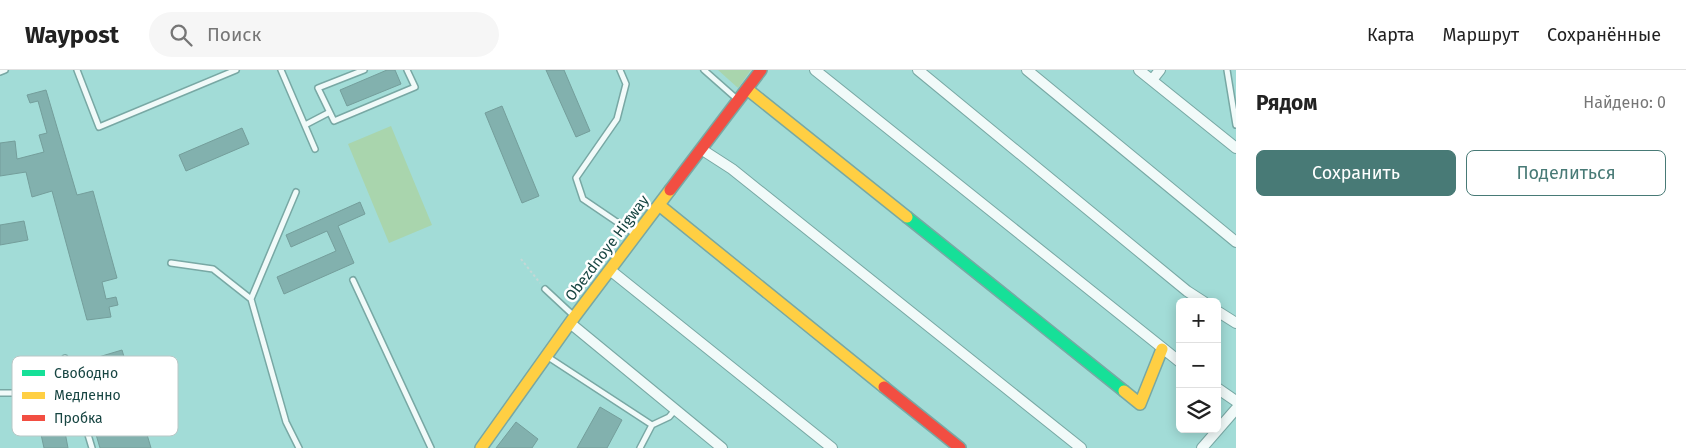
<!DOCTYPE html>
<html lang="ru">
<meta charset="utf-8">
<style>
:root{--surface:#fff;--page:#f6f6f6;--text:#222;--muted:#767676;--line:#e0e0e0;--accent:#487a76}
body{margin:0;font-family:"Fira Sans",sans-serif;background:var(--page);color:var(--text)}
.controls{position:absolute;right:15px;bottom:15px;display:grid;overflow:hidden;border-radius:8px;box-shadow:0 2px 12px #0003}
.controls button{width:45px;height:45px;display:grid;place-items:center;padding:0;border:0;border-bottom:1px solid var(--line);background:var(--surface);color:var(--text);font:25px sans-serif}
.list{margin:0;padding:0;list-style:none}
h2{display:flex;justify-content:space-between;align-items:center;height:65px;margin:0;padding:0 20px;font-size:21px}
h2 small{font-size:16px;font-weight:400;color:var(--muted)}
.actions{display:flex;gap:10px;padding:15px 20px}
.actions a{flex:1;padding:11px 0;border:1px solid var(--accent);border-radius:8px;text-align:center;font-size:18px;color:var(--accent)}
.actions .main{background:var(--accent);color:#fff}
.icon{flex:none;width:28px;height:28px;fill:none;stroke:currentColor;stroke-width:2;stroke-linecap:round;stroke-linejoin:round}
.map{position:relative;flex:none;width:1236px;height:378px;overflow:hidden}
header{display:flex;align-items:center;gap:30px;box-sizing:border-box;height:70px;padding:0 25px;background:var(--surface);border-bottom:1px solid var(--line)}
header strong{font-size:24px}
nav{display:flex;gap:28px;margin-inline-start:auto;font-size:18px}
.search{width:350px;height:45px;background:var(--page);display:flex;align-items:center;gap:12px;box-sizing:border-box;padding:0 18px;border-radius:28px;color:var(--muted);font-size:19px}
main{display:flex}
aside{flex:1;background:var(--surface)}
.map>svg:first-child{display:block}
</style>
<header>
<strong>Waypost</strong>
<div class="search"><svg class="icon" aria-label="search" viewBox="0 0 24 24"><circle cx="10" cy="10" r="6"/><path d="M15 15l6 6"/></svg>Поиск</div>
<nav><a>Карта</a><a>Маршрут</a><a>Сохранённые</a></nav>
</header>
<main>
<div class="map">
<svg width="1236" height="378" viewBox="0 0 1236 378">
<rect width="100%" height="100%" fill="#a2dcd7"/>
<path fill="#a9d5ad" d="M 718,0 L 751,0 L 738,18 Z
M 391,56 L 432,155 L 389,173 L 348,74 Z"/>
<path fill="#82b1ae" stroke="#749e9b" d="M 387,0 L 395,0 L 401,14 L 347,36 L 340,20 Z
M 546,0 L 564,0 L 590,61 L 576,67 Z
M 46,20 L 77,125 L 93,121 L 117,208 L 102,212 L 106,229 L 116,227 L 118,235 L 109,237 L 111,247 L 87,250 L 52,121 L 32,127 L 26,102 L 0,106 L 0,73 L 15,71 L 17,89 L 44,82 L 39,65 L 47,63 L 38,31 L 30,33 L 27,25 Z
M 502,36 L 539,126 L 522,133 L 485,43 Z
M 242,58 L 249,74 L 186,101 L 179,85 Z
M 360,132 L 365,144 L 338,156 L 354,193 L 284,224 L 277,207 L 336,181 L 327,161 L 291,177 L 286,165 Z
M 24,151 L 28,170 L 0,175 L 0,155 Z
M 122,280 L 151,378 L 100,378 L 75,294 Z
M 600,337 L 622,350 L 607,378 L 577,378 Z
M 61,341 L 68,378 L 44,378 L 37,346 Z
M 516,352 L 538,369 L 532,378 L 496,378 Z"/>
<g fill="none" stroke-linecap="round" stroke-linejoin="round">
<g stroke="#78a8a4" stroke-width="8">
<path id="lane" d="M 77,0 L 99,57 L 236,0
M 281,0 L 315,79
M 364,0 L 318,18 L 334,51 L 415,17 L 407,0
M 620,0 L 626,14 L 617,49 L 576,108 L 583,129 L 636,165
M 704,0 L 738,30
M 1227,0 L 1236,55
M 0,2 L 5,0
M 305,55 L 328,43
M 171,193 L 213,199 L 251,229 L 286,352 L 299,378
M 353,210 L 431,378
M 545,219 L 574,246
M 251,229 L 296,122
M 548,287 L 652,355 L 640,378
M 65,288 L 92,378
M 0,323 L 44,323
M 652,355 L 669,347 L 675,340"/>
</g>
<g stroke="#78a8a4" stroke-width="12">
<path id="street" d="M 815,0 L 1180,292
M 918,0 L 1187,221 L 1204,232
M 1027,0 L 1236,172
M 1139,0 L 1236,78
M 1152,10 L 1160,0
M 701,79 L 732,99 L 1081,378
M 610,200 L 832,378
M 1217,241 L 1236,253
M 570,253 L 722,378
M 1217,318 L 1236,331
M 1202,378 L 1236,339"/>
</g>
<g stroke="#78a8a4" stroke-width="14">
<path id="fast" d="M 907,147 L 1124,321"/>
</g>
<g stroke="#78a8a4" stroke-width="14">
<path id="slow" d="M 747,19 L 907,147
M 659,135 L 884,317
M 1124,321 L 1140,334 L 1162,279
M 481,378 L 575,246 L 670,120"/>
</g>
<g stroke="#78a8a4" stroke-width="14">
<path id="jam" d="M 670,120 L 761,0
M 884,317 L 960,378"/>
</g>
<path stroke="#c5d8d6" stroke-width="2" stroke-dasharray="2.5 2.5" stroke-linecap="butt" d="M 521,189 L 540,213"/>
<use href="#lane" stroke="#f1faf9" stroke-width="5"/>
<use href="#street" stroke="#f1faf9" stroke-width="10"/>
<use href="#fast" stroke="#16e098" stroke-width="11"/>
<use href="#slow" stroke="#ffcf43" stroke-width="11"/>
<use href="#jam" stroke="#f24e42" stroke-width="11"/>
</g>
<g text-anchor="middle" stroke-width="5" stroke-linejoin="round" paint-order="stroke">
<g font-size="15" fill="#174542" stroke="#fff">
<text transform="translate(607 178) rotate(-53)" y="5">Obezdnoye Higway</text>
</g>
</g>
<rect x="12" y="286" width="166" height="80" rx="8" fill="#fff" stroke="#b9c7c6" stroke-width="1"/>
<rect x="22" y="300" width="23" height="6" fill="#16e098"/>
<rect x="22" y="322" width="23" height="7" fill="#ffcf43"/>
<rect x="22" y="345" width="23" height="6" fill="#f24e42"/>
<g font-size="14" fill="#174542">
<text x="54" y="308">Свободно</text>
<text x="54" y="330">Медленно</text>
<text x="54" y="353">Пробка</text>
</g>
</svg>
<div class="controls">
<button>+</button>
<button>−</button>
<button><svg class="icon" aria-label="layers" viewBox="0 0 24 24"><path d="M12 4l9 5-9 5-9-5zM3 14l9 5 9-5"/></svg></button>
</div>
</div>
<aside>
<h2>Рядом<small>Найдено: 0</small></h2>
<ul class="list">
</ul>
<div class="actions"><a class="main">Сохранить</a><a>Поделиться</a></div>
</aside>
</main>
